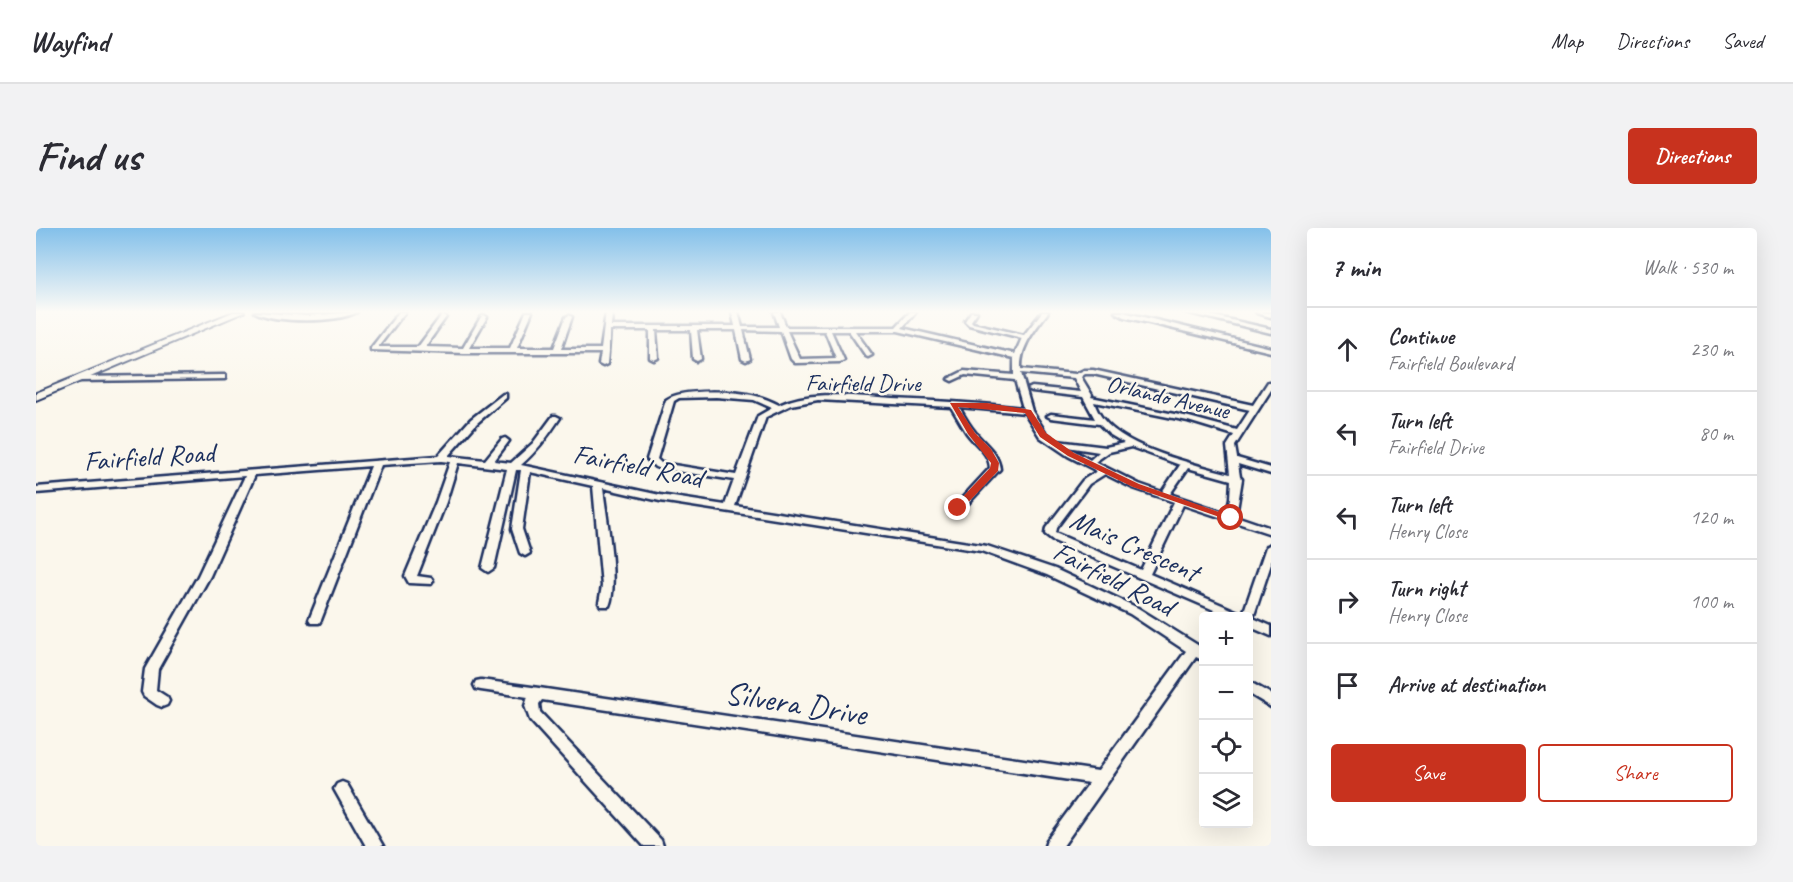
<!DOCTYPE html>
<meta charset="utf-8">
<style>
:root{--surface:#fff;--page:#f2f2f3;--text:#2b2b33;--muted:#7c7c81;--line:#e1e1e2;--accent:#c8321e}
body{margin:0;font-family:Caveat,sans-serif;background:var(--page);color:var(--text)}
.controls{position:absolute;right:18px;bottom:18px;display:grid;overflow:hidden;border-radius:6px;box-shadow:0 6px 24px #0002}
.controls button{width:54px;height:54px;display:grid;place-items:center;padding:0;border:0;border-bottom:2px solid var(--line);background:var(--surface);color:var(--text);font:30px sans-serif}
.stop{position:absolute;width:18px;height:18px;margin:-14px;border:4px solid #c8321e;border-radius:50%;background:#fff}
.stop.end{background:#c8321e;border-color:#fff;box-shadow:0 2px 6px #0008}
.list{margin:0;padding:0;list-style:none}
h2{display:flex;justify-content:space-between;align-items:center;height:78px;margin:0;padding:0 24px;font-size:26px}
h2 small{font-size:20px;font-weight:400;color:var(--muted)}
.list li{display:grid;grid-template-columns:39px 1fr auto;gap:18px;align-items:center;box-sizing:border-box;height:84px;padding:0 24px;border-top:2px solid var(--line)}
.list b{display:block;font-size:22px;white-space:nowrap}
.list p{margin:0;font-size:20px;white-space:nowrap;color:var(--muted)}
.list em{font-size:20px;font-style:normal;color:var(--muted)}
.actions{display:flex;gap:12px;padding:18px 24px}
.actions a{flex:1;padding:14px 0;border:2px solid var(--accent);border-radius:6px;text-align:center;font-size:21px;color:var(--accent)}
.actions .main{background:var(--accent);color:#fff}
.icon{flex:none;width:33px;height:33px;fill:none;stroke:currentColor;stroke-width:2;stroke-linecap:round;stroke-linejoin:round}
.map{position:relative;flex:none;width:1235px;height:618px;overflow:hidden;border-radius:6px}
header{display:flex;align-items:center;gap:36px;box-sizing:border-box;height:84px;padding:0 30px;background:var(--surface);border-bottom:2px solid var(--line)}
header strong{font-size:28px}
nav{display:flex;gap:33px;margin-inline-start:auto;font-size:21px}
.intro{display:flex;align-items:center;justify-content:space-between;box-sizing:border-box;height:144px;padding:0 36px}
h1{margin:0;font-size:42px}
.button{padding:15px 27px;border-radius:6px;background:var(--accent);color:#fff;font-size:21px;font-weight:700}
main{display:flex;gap:36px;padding:0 36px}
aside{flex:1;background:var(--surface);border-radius:6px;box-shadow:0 6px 24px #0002}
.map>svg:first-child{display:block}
</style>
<header>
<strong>Wayfind</strong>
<nav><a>Map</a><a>Directions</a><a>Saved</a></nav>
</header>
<div class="intro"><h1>Find us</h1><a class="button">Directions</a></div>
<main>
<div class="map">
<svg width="1235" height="618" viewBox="0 0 1235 618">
<rect width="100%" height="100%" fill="#fbf7ec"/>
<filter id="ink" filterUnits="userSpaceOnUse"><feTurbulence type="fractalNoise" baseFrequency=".0167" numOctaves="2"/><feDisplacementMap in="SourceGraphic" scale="12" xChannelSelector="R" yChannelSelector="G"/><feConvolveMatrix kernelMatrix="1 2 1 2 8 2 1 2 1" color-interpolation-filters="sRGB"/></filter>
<g filter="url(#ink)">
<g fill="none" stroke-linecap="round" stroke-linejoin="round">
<g stroke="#1b2f5e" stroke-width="5">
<path id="minor" d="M 219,84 L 270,88 L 321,84 C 300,95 240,95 219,84 Z
M 363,84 L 369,84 L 342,119 L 382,119 L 405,88 L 407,87 L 410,89 L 389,119 L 427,120 L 445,89 L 448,87 L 451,89 L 433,120 L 474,120 L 490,84 L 496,84 L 481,120 L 518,120 L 530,89 L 533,87 L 536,89 L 525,121 L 565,121 L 570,84 L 576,84 L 575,98 L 699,98 L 696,84 L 702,84 L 706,99 L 743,99 L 738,84 L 744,84 L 750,99 L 860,99 L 874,84 L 880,84 L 866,100 L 979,126 L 986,110 L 933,97 L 929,93 L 935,84 L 941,84 L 935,93 L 937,95 L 988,107 L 1006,84 L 1012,84 C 999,102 984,118 985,141 L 1040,146 L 1048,142 L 1057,142 L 1217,177 L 1232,154 L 1235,154 L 1235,162 L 1199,218 L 1201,230 L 1235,240 L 1235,246 L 1202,236 L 1204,249 L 1206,251 L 1200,288 L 1235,300 L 1235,306 L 1147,277 L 1114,346 L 1207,386 L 1230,319 L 1235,316 L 1235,336 L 1217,390 L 1235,398 L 1235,408 L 1212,398 L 1212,388 L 1192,388 L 1018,313 L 1009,306 L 1010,300 L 1047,252 L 1061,243 L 1032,228 L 1004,209 L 989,185 L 923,179 C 928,188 933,197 939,204 C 949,217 962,224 964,241 L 926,282 L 922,283 L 917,280 L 954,240 C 953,224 939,217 930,204 C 925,196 920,187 915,179 L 782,172 L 755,177 L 730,189 L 699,278 L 951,318 L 1019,341 L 1102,380 L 1168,421 L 1168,433 L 1160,429 L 1027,618 L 1009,618 L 1011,612 L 1053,555 L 506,472 L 503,476 L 504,484 L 625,612 L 627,618 L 608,618 L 494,492 L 489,478 L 492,469 L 445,462 L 440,461 L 438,457 L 440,453 L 445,452 L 503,460 L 1062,543 L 1150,423 L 1094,386 L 1011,347 L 945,323 L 624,273 L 567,260 C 570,286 583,357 573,378 L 565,378 L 563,375 L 566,358 L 557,258 L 494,244 L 486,301 L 494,325 L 489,328 L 484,325 L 476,301 L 485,242 L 480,242 L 458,340 L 452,344 L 446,340 L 471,241 L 422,235 L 410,274 L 381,348 L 395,350 L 397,353 L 395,356 L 373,355 L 369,348 L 400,274 L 414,234 L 405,233 L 345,237 L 285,392 L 283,395 L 275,395 L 273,392 L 335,238 L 219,247 L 174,348 L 122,441 L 120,462 L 131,469 L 133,473 L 131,477 L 126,479 L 121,477 L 108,468 L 106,464 L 109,441 L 162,348 L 209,248 L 0,265 L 0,259 L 402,228 L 435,191 L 467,166 L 470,166 L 470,170 L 441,195 L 412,228 L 449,232 L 466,211 L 469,210 L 473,213 L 458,233 L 475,235 L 497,215 L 517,188 L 520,188 L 524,190 C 513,207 501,223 485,237 L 624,267 L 689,277 L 698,252 L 622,240 L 619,239 L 611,231 L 630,172 C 645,160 701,163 720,168 C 728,170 735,173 743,177 C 777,161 821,169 857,171 C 901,173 944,175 987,180 L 979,152 L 929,147 L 916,153 L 912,151 L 928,143 L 978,147 L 978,130 L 862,103 L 819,103 L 836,127 L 832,129 L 830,128 L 813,103 L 795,103 L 808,132 L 804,134 L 759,135 L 755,131 L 745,103 L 707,102 L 714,131 L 710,133 L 706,131 L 700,102 L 661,102 L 665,131 L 661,133 L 657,131 L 655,102 L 620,102 L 622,130 L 618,132 L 614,130 L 614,102 L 574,102 L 571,136 L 567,138 L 563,136 L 565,125 L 428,125 L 335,122 L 335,120 ZM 751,103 L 789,103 L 800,130 L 764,131 ZM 985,145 L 1038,150 L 1045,164 L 996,159 L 992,161 L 996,163 L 1047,169 L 1059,191 L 1015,186 L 1011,188 L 1015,190 L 1063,196 L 1073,206 L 1088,215 L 1070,219 L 1021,213 L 1010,205 L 996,183 ZM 1049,146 L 1057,146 L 1214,182 L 1201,202 L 1153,189 L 1055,169 L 1056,167 L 1045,149 ZM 680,169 L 718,172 L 736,180 L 722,188 L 700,247 L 625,235 L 621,231 L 638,173 L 643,170 ZM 1058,174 L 1152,193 L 1198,207 L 1191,218 L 1194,246 C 1158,236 1090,221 1067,191 C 1063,186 1060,180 1058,174 ZM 1031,219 L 1063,224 L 1054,232 ZM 1095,219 L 1144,237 L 1126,264 L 1103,256 L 1059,234 L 1073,224 ZM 1152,240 L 1195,252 L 1194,270 L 1191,285 L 1134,266 ZM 1069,246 L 1097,260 L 1138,274 L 1105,342 L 1019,305 L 1020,300 L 1053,256 Z
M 1079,84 L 1087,84 L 1235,120 L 1235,124 L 1088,89 Z
M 1149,84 L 1160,84 L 1235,101 L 1235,105 Z
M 1220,84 L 1235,85 L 1235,89 L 1221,85 Z
M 186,147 L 189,147 L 189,151 L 42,153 L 38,151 L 42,149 Z
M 1212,453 L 1235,466 L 1235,479 L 1212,465 Z
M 306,554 L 311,556 L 347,618 L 330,618 L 298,561 L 301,556 Z"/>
</g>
<g stroke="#1b2f5e" stroke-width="4">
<path id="major" d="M 197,84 L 208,84 L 0,172 L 0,165 Z"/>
</g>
<use href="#minor" fill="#fbf7ec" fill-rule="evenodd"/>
<use href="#major" fill="#fbf7ec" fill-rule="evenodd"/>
</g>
</g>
<linearGradient id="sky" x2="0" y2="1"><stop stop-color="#83c0ea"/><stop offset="0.49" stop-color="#fdfbf6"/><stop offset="1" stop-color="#fdfbf6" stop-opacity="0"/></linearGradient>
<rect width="1235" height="171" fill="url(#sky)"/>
<path fill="#c8321e" d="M 914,175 L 951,175 L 995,182 L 1010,205 L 1038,225 L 1103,256 L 1200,290 L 1192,292 L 1097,259 L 1032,228 L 1004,209 L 989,185 L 922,179 L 939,205 L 955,221 L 963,235 L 962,243 L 925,282 L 918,282 L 918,278 L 954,240 L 955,235 L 932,206 Z"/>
<g text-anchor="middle" stroke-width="5" stroke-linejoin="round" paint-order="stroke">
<g font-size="24" fill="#1b2f5e" stroke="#fbf7ec">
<text x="827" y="163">Fairfield Drive</text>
<text transform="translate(1132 169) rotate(13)" y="8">Orlando Avenue</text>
</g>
<g font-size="28" fill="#1b2f5e" stroke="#fbf7ec">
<text transform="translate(113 228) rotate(-4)" y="10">Fairfield Road</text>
<text transform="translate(602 237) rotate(11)" y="10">Fairfield Road</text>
<text transform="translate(1099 317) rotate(24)" y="10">Mais Crescent</text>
<text transform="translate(1078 350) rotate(27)" y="10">Fairfield Road</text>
</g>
<g font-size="33" fill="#1b2f5e" stroke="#fbf7ec">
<text transform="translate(760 474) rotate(9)" y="12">Silvera Drive</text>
</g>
</g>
</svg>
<div class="controls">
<button>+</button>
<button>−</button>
<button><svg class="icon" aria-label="locate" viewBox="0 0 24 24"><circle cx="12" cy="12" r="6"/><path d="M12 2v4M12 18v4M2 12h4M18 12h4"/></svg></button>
<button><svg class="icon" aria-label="layers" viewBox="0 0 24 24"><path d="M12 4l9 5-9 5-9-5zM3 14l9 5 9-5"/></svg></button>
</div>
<div class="stop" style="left:1195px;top:290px"></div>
<div class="stop end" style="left:922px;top:280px"></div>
</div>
<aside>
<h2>7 min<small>Walk · 530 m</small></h2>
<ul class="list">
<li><svg class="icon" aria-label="ahead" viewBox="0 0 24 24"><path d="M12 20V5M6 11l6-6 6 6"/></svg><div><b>Continue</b><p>Fairfield Boulevard</p></div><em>230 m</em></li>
<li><svg class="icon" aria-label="left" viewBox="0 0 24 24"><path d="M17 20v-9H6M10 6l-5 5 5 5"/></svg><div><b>Turn left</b><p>Fairfield Drive</p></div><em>80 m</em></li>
<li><svg class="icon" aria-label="left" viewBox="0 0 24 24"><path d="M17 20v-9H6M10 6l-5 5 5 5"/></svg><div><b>Turn left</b><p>Henry Close</p></div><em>120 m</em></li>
<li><svg class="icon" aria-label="right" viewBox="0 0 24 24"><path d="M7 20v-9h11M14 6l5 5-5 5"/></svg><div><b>Turn right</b><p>Henry Close</p></div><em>100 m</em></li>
<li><svg class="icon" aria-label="arrive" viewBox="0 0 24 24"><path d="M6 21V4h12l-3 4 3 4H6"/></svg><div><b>Arrive at destination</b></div></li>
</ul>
<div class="actions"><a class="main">Save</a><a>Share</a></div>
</aside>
</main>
